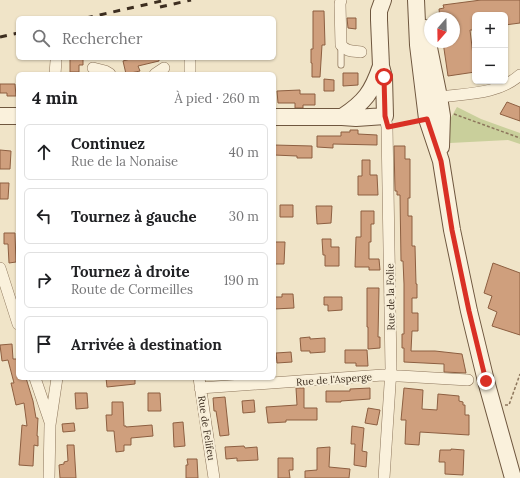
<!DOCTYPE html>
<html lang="fr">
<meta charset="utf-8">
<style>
:root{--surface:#fff;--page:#f2f2f2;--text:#202124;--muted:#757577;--line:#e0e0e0}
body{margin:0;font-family:Lora,serif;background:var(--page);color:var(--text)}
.controls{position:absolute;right:12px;top:12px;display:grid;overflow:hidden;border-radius:6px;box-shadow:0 1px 3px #0004}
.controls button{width:36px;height:36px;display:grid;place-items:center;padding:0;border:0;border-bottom:1px solid var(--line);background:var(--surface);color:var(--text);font:20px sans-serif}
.compass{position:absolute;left:424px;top:12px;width:36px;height:36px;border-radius:50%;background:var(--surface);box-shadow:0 1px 3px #0004;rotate:200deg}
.stop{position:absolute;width:12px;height:12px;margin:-9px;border:3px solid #d93025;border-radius:50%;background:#fff}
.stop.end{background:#d93025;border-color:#fff;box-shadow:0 1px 4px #0008}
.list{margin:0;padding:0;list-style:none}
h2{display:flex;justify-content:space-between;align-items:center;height:52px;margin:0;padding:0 16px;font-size:17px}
h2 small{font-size:13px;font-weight:400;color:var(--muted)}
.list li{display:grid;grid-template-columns:26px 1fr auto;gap:12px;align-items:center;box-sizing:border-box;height:56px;margin:0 8px 8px;padding:0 8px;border:1px solid var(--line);border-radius:6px}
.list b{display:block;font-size:15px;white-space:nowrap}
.list p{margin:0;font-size:13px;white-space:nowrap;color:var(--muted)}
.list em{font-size:13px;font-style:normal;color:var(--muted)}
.icon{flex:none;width:22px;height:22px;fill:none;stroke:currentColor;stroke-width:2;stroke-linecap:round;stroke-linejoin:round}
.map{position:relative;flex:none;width:520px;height:478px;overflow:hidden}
.search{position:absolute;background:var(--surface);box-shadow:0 1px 3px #0004;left:16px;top:16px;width:260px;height:44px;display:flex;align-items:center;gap:10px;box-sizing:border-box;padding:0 14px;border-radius:6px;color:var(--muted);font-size:15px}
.panel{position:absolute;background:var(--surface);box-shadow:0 1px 3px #0004;left:16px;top:72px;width:260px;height:308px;border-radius:6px}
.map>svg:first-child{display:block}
</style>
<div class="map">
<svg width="520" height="478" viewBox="0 0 520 478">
<rect width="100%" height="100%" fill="#f0e4c8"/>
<path fill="#c9cf9b" d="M 457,107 L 481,119 L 520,133 L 520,144 L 508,140 L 450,143 L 449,121 Z"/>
<path fill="#cf9f7d" stroke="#8d5f41" d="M 481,0 L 520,0 L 520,23 L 505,25 L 505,15 L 475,15 L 475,30 L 470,30 L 475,72 L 448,76 L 443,42 L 454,42 L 454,18 L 440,18 L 439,9 L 444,8 L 443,5 Z
M 313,11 L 324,11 L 325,45 L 322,45 L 320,77 L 312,77 L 312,63 L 311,63 L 311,49 L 313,49 Z
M 347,18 L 356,18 L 356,29 L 348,28 Z
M 70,58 L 83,58 L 83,65 L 79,65 L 79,72 L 70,72 Z
M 134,58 L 159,58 L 159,61 L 138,66 L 140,71 L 126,74 L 123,61 Z
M 343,73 L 358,73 L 358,85 L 343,86 Z
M 324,79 L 334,80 L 334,91 L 324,91 Z
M 0,84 L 15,84 L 16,96 L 7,96 L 7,93 L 0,93 Z
M 300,90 L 300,94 L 315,94 L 315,105 L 303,105 L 303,108 L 295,108 L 295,103 L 278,103 L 277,91 Z
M 507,102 L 520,107 L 520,121 L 500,114 Z
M 350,130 L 358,130 L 358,134 L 377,135 L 377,145 L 333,144 L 333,148 L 317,147 L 317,136 L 341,136 L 341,132 L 350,132 Z
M 274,145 L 312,146 L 312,158 L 297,158 L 297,156 L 274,155 Z
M 394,146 L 405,146 L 405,159 L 410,159 L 410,198 L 408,198 L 408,216 L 412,216 L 412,246 L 415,246 L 416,284 L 417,284 L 417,298 L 412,298 L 412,313 L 418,313 L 418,331 L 412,331 L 411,351 L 435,351 L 462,354 L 466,373 L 444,372 L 444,364 L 404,362 L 404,348 L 402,348 L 402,334 L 404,334 L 404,284 L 403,261 L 401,261 L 400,195 L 397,195 L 397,191 L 395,191 Z
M 0,150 L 11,151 L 10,169 L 0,169 Z
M 362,160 L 370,160 L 370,175 L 377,175 L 378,195 L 358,195 L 358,176 L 362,176 Z
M 0,183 L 9,183 L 8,199 L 0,199 Z
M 280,205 L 293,205 L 293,217 L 280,217 Z
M 316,206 L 332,206 L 331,223 L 317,224 Z
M 361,211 L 374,211 L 374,224 L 371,224 L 371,242 L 369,242 L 369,259 L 379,259 L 380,270 L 369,270 L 369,267 L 355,267 L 356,237 L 361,237 Z
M 4,233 L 15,233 L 16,262 L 9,263 L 8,244 L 4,244 Z
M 322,239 L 331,239 L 331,247 L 339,247 L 339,266 L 325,266 L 325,255 L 323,255 Z
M 274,242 L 285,242 L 284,264 L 274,264 Z
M 493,263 L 520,273 L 520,335 L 492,326 L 497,312 L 488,308 L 492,296 L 484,293 Z
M 367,288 L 379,288 L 378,337 L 380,337 L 380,348 L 368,349 L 368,327 L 367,327 Z
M 282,294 L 293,294 L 294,308 L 274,309 L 274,297 L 282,297 Z
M 324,297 L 342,297 L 342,310 L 328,311 L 328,305 L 324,305 Z
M 310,337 L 310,339 L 325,338 L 325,352 L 310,353 L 310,351 L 301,351 L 300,338 Z
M 12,344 L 13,359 L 18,359 L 18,378 L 26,378 L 33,401 L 36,418 L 38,418 L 37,436 L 38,436 L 38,446 L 34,445 L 33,466 L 19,465 L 22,425 L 27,426 L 24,403 L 16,405 L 11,383 L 14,383 L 8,360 L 2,361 L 0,345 Z
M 345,350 L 367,350 L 368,366 L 356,366 L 356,363 L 345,363 Z
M 291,352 L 292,362 L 277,363 L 276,353 Z
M 106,378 L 135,378 L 135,384 L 107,387 Z
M 296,388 L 304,388 L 304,408 L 317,408 L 317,420 L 286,420 L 286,422 L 268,423 L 266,407 L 297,405 Z
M 370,388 L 370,399 L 341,401 L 341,402 L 326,402 L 326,391 L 350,391 L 350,389 Z
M 404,388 L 423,390 L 422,409 L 437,410 L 438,394 L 459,396 L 459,401 L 463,402 L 463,405 L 465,405 L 465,415 L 469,415 L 469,435 L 420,432 L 419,445 L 405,444 L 406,420 L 401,420 Z
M 75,393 L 87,393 L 88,408 L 76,409 Z
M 148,393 L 160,393 L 161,411 L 148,411 Z
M 225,397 L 229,435 L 220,436 L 216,411 L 214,411 L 213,398 Z
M 254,400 L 255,412 L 243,413 L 242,401 Z
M 112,402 L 123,402 L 124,426 L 126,426 L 126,427 L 152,425 L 153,436 L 131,438 L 131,445 L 124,445 L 124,451 L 116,452 L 114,431 L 107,431 L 106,415 L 112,415 Z
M 368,408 L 380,410 L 377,425 L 365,423 Z
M 183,422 L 185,446 L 174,447 L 173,423 Z
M 74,423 L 75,431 L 63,432 L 62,424 Z
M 352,426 L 364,428 L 362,451 L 367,452 L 366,467 L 354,465 L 355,444 L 351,444 Z
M 67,445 L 74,445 L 76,478 L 60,478 L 59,465 L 64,464 L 64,462 L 68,461 Z
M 244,446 L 245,448 L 257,447 L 258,460 L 237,461 L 237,458 L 226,459 L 225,447 Z
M 330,447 L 329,467 L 350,469 L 349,478 L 305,478 L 305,471 L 317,470 L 317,448 Z
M 451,449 L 464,450 L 463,475 L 445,474 L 445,462 L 439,462 L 440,450 L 451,450 Z
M 278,458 L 293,458 L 293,470 L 289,470 L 290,478 L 278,478 Z
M 187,459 L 197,459 L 198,478 L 186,478 L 186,465 L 188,465 Z"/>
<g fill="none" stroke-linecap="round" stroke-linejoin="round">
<g stroke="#8d765c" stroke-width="7">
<path id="service" d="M 341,65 L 341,46"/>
</g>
<g stroke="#8d765c" stroke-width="12">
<path id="minor" d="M 341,0 L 340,4 L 341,45 C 347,52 353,51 361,52
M 93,68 L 105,71 L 110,74
M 55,74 L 56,61
M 155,74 L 164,68
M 190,74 L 190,58
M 433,98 C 463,93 496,96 520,75
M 0,268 L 18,324
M 35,378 L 50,422
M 199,378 L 214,478
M 200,388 L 383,375 L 468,380
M 49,478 L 50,425 L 57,378
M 384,478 L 391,369 L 387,127 L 385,116"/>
</g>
<g stroke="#6f573f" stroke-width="18">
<path id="secondary" d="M 416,0 L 418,45 L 427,119 L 441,161 L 452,230 L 469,311 L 486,381 L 513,478
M 425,28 L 439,97 L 442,116 L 441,147
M 0,116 L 18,116
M 274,117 L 342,117 L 356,118 L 385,116 L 384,77 L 381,66 L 379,20 L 379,11 L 383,0
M 342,117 C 365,102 372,92 381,66"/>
</g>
<path stroke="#8d765c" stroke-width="1.5" stroke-dasharray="3 2" stroke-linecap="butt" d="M 454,114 L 520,138
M 397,125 L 415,122
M 505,405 L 509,405 L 520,374"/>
<use href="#service" stroke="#faf1dc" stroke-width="5.5"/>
<use href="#minor" stroke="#faf1dc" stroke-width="11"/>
<use href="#secondary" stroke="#faf1dc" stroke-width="16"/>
<path stroke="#3d2e20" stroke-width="3" stroke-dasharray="7 7" stroke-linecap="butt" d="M 160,7 L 191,0
M 86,18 L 166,0
M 0,37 L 18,33"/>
</g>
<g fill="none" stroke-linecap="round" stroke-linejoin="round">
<path stroke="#d93025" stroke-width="5" d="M 384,77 L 385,116 L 388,127 L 427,119 L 441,161 L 452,230 L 469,311 L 486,381"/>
</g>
<g text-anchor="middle" stroke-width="4" stroke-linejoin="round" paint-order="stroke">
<g font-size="10" fill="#3d2e20" stroke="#f7eed8">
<text transform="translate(390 297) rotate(-91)" y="4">Rue de la Folie</text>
<text transform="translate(334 379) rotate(-4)" y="4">Rue de l'Asperge</text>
<text transform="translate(207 428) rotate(81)" y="4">Rue de Felifeu</text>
</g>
</g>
</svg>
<div class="controls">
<button>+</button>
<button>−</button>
</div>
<svg class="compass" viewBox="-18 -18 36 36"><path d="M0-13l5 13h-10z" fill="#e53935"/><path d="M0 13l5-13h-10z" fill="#757577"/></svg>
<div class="stop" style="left:384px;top:77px"></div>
<div class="stop end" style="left:486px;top:381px"></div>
<div class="search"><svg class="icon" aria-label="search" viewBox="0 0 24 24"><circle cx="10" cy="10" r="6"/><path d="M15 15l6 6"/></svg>Rechercher</div>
<section class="panel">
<h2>4 min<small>À pied · 260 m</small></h2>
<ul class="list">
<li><svg class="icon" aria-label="ahead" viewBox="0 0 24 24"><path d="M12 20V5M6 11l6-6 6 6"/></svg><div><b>Continuez</b><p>Rue de la Nonaise</p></div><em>40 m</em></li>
<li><svg class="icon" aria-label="left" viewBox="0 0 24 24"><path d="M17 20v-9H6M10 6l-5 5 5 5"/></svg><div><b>Tournez à gauche</b></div><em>30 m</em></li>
<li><svg class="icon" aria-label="right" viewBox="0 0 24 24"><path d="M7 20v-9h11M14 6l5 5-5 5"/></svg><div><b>Tournez à droite</b><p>Route de Cormeilles</p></div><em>190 m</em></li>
<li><svg class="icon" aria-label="arrive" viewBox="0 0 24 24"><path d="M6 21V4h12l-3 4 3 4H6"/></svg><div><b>Arrivée à destination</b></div></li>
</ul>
</section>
</div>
